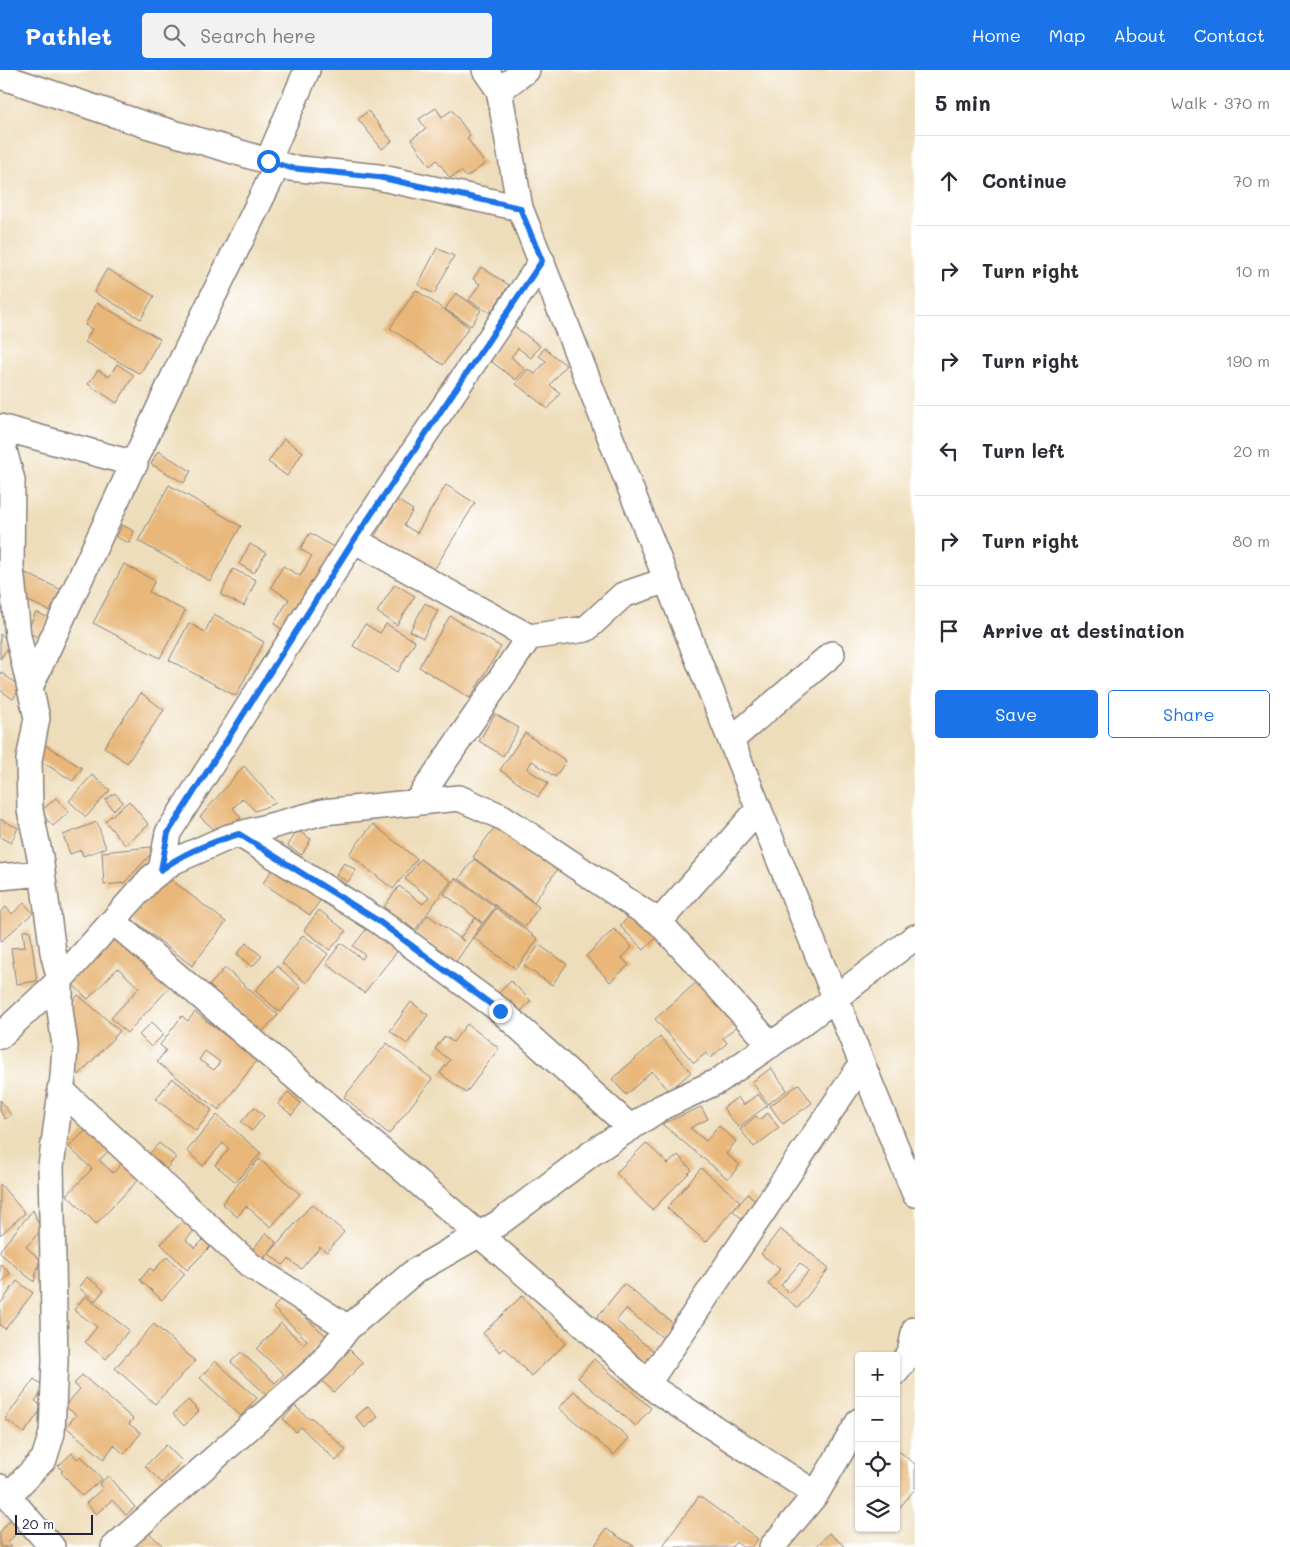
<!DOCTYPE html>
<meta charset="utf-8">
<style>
:root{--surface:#fff;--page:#f2f2f3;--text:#2b2b33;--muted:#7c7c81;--line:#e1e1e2;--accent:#1a73e8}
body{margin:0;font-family:Mali,sans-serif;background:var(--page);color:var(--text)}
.controls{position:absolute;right:15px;bottom:15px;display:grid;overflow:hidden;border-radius:5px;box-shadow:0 1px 4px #0004}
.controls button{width:45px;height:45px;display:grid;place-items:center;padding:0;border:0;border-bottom:1px solid var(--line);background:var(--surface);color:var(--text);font:25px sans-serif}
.scale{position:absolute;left:15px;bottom:12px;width:78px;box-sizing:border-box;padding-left:5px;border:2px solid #22223b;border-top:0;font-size:14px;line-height:18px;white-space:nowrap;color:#22223b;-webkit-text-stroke:4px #fff;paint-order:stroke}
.stop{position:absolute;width:15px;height:15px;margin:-11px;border:4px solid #1a73e8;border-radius:50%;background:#fff}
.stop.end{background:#1a73e8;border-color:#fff;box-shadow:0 1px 5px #0008}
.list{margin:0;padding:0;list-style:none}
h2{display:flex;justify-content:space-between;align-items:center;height:65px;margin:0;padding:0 20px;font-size:21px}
h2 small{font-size:16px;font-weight:400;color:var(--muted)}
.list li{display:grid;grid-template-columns:32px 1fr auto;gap:15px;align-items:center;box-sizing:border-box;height:90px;padding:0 20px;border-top:1px solid var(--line)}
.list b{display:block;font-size:19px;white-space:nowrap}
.list em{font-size:16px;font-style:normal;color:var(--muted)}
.actions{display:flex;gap:10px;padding:15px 20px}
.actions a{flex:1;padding:11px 0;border:1px solid var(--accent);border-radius:5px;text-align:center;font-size:18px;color:var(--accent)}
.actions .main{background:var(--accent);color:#fff}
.icon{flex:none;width:28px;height:28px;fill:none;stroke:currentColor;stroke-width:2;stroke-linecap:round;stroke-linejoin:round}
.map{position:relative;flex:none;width:915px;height:1477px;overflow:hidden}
header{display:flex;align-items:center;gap:30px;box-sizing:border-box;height:70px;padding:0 25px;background:var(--accent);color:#fff}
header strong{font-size:24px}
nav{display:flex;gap:28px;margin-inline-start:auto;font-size:18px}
.search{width:350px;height:45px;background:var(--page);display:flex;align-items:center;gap:12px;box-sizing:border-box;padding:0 18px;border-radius:5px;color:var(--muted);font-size:19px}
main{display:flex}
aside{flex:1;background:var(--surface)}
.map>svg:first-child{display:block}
</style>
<header>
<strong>Pathlet</strong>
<div class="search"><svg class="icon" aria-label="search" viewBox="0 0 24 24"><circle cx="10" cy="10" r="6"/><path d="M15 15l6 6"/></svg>Search here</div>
<nav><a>Home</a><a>Map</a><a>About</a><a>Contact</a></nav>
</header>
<main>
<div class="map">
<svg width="915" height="1477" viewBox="0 0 915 1477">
<rect width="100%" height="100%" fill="#fff"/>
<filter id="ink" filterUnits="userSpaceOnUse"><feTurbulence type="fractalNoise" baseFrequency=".02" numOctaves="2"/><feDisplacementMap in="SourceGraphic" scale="10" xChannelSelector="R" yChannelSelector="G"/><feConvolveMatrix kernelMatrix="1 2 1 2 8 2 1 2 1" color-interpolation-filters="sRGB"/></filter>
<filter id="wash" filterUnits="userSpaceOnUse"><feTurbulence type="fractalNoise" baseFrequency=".0096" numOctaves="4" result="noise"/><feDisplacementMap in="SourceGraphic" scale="20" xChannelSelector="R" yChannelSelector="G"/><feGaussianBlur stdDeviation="1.12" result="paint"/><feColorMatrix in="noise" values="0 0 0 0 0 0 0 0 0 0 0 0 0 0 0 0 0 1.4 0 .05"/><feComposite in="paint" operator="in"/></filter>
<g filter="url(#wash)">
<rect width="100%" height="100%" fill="#eeddba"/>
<g id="blocks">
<path fill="#e8b779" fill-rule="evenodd" d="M 436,38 L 442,47 L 452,40 L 470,65 L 467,68 L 485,94 L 466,107 L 461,101 L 450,108 L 437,90 L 430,96 L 411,69 L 426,59 L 419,49 Z
M 368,41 L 392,71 L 382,79 L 358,49 Z
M 437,178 L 454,186 L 434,224 L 418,215 Z
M 481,197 L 509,215 L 490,243 L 469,230 L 480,214 L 473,209 Z
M 107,199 L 154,226 L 141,249 L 94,222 Z
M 416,220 L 469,257 L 443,295 L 390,258 Z
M 456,223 L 481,240 L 471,256 L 445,239 Z
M 97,233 L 160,269 L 140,304 L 85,272 L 92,259 L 85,255 Z
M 514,256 L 540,276 L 531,288 L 518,278 L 511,287 L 525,299 L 516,310 L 488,289 Z
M 544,278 L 566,295 L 550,315 L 560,323 L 548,339 L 516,314 L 528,299 L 535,304 L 546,291 L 539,286 Z
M 117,294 L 134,305 L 117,333 L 88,314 L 98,300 L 109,307 Z
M 284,369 L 303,382 L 287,406 L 268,392 Z
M 158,381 L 191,401 L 184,413 L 151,394 Z
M 169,415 L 241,456 L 210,511 L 138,471 Z
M 446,415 L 475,433 L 432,503 L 374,468 L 397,430 L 413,440 L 404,455 L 417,463 Z
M 122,455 L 134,461 L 129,473 L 116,467 Z
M 310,463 L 340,481 L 290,564 L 274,554 L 289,529 L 271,517 L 283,496 L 300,506 L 312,486 L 300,479 Z
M 250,474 L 266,483 L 254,503 L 239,494 Z
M 124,494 L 155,511 L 149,522 L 185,541 L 160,588 L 93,553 Z
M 233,499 L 256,510 L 244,536 L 221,525 Z
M 19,500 L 64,521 L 54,543 L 22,528 Z
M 395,514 L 415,526 L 397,555 L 377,542 Z
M 425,533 L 438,541 L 423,568 L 410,561 Z
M 36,542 L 49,548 L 39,568 L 27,562 Z
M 214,544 L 264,572 L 236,626 L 169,590 L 189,553 L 205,562 Z
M 450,546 L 501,577 L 470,628 L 419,597 Z
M 365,554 L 380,563 L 386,554 L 415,571 L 398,602 L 353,576 Z
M 0,564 L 12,572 L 0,589 Z
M 0,602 L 21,617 L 13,629 L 0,620 Z
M 141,623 L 164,640 L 127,693 L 104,677 Z
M 495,644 L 519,658 L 503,686 L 479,671 Z
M 525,663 L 566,691 L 555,707 L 532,691 L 527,699 L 548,713 L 538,727 L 500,700 Z
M 42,673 L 82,698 L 73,711 L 34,687 Z
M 244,696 L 276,733 L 255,741 L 243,728 L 233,738 L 241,748 L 216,761 L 200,747 Z
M 92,705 L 110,720 L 86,747 L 69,731 Z
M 115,723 L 123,732 L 113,740 L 105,730 Z
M 56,728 L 69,742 L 53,756 L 40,742 Z
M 129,731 L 149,755 L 125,775 L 105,751 Z
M 0,749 L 18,758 L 11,773 L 0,767 Z
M 97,752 L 106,778 L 83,786 L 81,780 L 70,784 L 63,765 Z
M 373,754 L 417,789 L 393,819 L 349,784 Z
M 496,755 L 557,800 L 534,832 L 473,787 Z
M 297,760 L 311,769 L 302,785 L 288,776 Z
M 151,777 L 151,784 L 124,813 L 104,815 L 102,782 Z
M 420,789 L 451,811 L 415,860 L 384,837 L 399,816 L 423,834 L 429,827 L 405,809 Z
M 474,789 L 539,837 L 525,857 L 459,809 Z
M 277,793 L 324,825 L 310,845 L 263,813 Z
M 344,793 L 356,800 L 348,812 L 336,805 Z
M 166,806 L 226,852 L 192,896 L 132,849 Z
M 455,808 L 495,837 L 483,853 L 444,824 Z
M 24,833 L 33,843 L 0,872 L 0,842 L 6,837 L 12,844 Z
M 496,838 L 538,869 L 516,899 L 474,868 Z
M 319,840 L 346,861 L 330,880 L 304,860 Z
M 632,843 L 657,867 L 644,880 L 620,856 Z
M 428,845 L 464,871 L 460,868 L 475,848 L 482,854 L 455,893 L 415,863 Z
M 369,856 L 399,879 L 364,923 L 326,893 L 341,873 L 362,889 L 365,885 L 353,876 Z
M 113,858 L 173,914 L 127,963 L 111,948 L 139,918 L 118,898 L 88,929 L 66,908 Z
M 614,859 L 632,877 L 622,888 L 629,895 L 610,912 L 586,886 Z
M 30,860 L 37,911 L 16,914 L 11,878 L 25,877 L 23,861 Z
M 303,865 L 328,884 L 306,913 L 282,893 Z
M 246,873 L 262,886 L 252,897 L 237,884 Z
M 539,875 L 567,894 L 552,915 L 524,896 Z
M 277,896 L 301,917 L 280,942 L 255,921 Z
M 225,898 L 278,945 L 261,963 L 209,916 Z
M 699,910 L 738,955 L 723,968 L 727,973 L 711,988 L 706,983 L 694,993 L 655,949 Z
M 511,911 L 531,931 L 518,944 L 498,924 Z
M 78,925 L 120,961 L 79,1005 L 74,999 L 68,937 Z
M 411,932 L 428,945 L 407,974 L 390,961 Z
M 195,942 L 257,990 L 219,1040 L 157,992 L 166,980 L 160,975 L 182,946 L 188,951 ZM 205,981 L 220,992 L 214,1000 L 199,990 Z
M 152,952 L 164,964 L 151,977 L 139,965 Z
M 467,954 L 499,978 L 466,1023 L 440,1003 L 450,990 L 435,979 L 445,966 L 453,972 Z
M 660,967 L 691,1002 L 669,1021 L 652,1001 L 626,1025 L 612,1009 Z
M 387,973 L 432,1009 L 389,1064 L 344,1027 Z
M 771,998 L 787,1020 L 768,1034 L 752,1012 Z
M 172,1008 L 212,1040 L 196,1061 L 156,1029 Z
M 799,1014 L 812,1033 L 783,1054 L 770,1036 Z
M 288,1022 L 301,1033 L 292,1045 L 278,1034 Z
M 758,1024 L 767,1036 L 738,1057 L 723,1038 L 738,1027 L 743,1035 Z
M 0,1030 L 11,1045 L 5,1049 L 0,1041 Z
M 254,1037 L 264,1046 L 252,1061 L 241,1052 Z
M 701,1037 L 708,1049 L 690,1058 L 706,1071 L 719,1056 L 736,1071 L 726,1084 L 740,1095 L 728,1109 L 662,1054 Z
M 768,1043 L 779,1058 L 754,1077 L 740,1059 L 756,1046 L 759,1050 Z
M 217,1045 L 261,1083 L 236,1112 L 215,1095 L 229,1079 L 223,1073 L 203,1096 L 187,1081 Z
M 88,1058 L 111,1079 L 99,1090 L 113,1103 L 123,1092 L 140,1108 L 96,1154 L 67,1125 L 92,1099 L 69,1077 Z
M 159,1073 L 176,1087 L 166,1099 L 149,1084 Z
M 646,1073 L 668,1094 L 678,1085 L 692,1100 L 652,1140 L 616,1103 Z
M 259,1089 L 300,1124 L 271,1157 L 246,1136 L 237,1147 L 222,1133 Z
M 701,1098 L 740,1131 L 706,1172 L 667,1138 Z
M 0,1114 L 25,1143 L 0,1165 Z
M 748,1124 L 761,1135 L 746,1152 L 733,1141 Z
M 312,1134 L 344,1162 L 327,1182 L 320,1177 L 301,1199 L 289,1189 L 283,1195 L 269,1184 Z
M 33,1140 L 41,1160 L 26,1177 L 40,1189 L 34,1212 L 0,1183 L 0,1180 Z
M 188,1146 L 198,1156 L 186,1170 L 195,1178 L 206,1167 L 213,1174 L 187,1200 L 161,1174 Z
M 780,1159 L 829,1198 L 798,1238 L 768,1214 L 780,1199 L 761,1184 ZM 800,1193 L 809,1201 L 789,1223 L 781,1215 Z
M 266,1163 L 277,1173 L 263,1189 L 252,1180 Z
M 167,1187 L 185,1204 L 162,1230 L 140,1210 L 150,1198 L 153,1201 Z
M 0,1194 L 10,1203 L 0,1214 Z
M 87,1207 L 104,1220 L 95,1231 L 79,1218 Z
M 17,1211 L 33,1223 L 5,1259 L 0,1255 L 0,1234 Z
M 624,1214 L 678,1257 L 667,1271 L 626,1239 L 616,1251 L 657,1284 L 644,1300 L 590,1256 Z
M 85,1226 L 129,1260 L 106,1289 L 85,1272 L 97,1257 L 74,1240 Z
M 522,1226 L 566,1273 L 531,1306 L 505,1278 L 500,1282 L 483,1263 Z
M 283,1227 L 326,1266 L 270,1328 L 231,1292 L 241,1282 L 275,1313 L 284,1304 L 257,1279 L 281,1253 L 303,1274 L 307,1270 L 273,1238 Z
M 154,1254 L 195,1291 L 155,1334 L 115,1298 Z
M 350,1280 L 363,1293 L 334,1322 L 320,1309 Z
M 594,1289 L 651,1338 L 636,1356 L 578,1308 Z
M 215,1291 L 257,1328 L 241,1346 L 200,1308 Z
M 82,1305 L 133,1349 L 129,1354 L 141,1363 L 124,1384 L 114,1375 L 104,1389 L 66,1357 L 76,1345 L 65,1336 L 80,1319 L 74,1314 Z
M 34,1309 L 45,1317 L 35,1331 L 43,1337 L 24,1363 L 5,1349 Z
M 574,1321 L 629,1368 L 614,1385 L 559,1338 Z
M 188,1330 L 199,1341 L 184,1356 L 173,1344 Z
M 295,1336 L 309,1349 L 311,1347 L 346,1380 L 336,1391 L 301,1357 L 296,1362 L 283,1349 Z
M 368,1336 L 378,1347 L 365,1358 L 356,1347 Z
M 166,1375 L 182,1391 L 162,1413 L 145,1396 Z
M 896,1379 L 915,1394 L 915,1419 L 896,1442 Z
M 72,1383 L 77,1389 L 81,1386 L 102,1409 L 82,1426 L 61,1402 L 63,1401 L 58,1396 Z
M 108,1406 L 135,1437 L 126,1445 L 112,1430 L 96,1444 L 86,1433 L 103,1418 L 99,1414 Z
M 699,1426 L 758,1469 L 752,1477 L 742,1477 L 736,1472 L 732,1477 L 662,1477 Z
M 12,1448 L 21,1457 L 8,1473 L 12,1477 L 0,1477 L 0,1462 Z
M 606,1459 L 635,1477 L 594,1477 Z
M 146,1460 L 164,1477 L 129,1477 Z
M 829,1463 L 845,1477 L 816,1477 Z"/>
</g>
</g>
<g filter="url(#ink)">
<use href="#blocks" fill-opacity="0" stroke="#88807a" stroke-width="1"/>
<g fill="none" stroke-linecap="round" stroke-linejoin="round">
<g stroke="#88807a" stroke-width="28">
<path id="street" d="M 485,0 L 499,20 L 520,138 L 693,577 L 915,1124
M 0,6 L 143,54 L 291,98 L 378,107 L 520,138
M 499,20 L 527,0
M 268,91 L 307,0
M 0,357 L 135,394
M 0,365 L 12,410 L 11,498 L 18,566 L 37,648 L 29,690 L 30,740 L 40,787 L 53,882 L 60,910 L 60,940 L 65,976 L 63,1007 L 51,1096 L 55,1290 L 52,1363 L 44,1389 L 8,1426
M 354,470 L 529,567 L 586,559 L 623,525 L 667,510
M 31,615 L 174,306 L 278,94
M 731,670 L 832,584
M 416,733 L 529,567
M 239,764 L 377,850 L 501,941 L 631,1058
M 161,801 L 168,763 L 354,470 L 542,191
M 0,807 L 42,803
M 113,851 L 566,1239 L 657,1321 L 816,1424
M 659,852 L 759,739
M 0,966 L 60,910 L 151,808 L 172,792 L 229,767 L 323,742 L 459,728 L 502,747 L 659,852 L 771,975
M 60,1019 L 250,1195 L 348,1258
M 896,1302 L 910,1283 L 915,1259
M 648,1313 L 862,994
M 0,1417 L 52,1477
M 114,1477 L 320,1295 L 348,1258 L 415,1201 L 499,1153 L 592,1083 L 662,1037 L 718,1011 L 808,949 L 915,867
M 772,1477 L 816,1424 L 859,1351"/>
</g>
<use href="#street" stroke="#fff" stroke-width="25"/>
</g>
</g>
<g fill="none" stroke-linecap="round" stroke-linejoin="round" filter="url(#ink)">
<path stroke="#1a73e8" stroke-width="6" d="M 268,91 L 291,98 L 378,107 L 520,138 L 542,191 L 354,470 L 168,763 L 161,800 C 183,783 212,772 239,764 L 377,850 L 500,941"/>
</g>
</svg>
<div class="controls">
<button>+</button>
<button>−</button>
<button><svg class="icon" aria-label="locate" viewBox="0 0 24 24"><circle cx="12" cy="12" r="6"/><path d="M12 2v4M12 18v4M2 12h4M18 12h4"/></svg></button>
<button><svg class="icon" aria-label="layers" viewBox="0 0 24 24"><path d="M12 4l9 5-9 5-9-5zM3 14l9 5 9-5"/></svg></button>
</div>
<div class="scale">20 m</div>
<div class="stop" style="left:268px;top:91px"></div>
<div class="stop end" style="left:500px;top:941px"></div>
</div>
<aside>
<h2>5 min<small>Walk · 370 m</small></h2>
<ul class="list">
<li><svg class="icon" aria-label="ahead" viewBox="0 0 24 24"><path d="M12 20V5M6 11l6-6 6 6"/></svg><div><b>Continue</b></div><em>70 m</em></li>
<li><svg class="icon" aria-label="right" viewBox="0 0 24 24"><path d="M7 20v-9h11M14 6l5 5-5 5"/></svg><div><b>Turn right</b></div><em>10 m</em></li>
<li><svg class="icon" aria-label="right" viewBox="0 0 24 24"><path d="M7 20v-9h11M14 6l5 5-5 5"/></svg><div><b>Turn right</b></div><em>190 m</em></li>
<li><svg class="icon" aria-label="left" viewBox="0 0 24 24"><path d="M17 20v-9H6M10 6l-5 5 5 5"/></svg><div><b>Turn left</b></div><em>20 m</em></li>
<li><svg class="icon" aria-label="right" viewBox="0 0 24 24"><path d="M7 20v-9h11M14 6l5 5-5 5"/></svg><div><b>Turn right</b></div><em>80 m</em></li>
<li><svg class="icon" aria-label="arrive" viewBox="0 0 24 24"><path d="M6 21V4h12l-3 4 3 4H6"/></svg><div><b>Arrive at destination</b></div></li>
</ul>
<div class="actions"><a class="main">Save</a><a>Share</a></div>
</aside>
</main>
